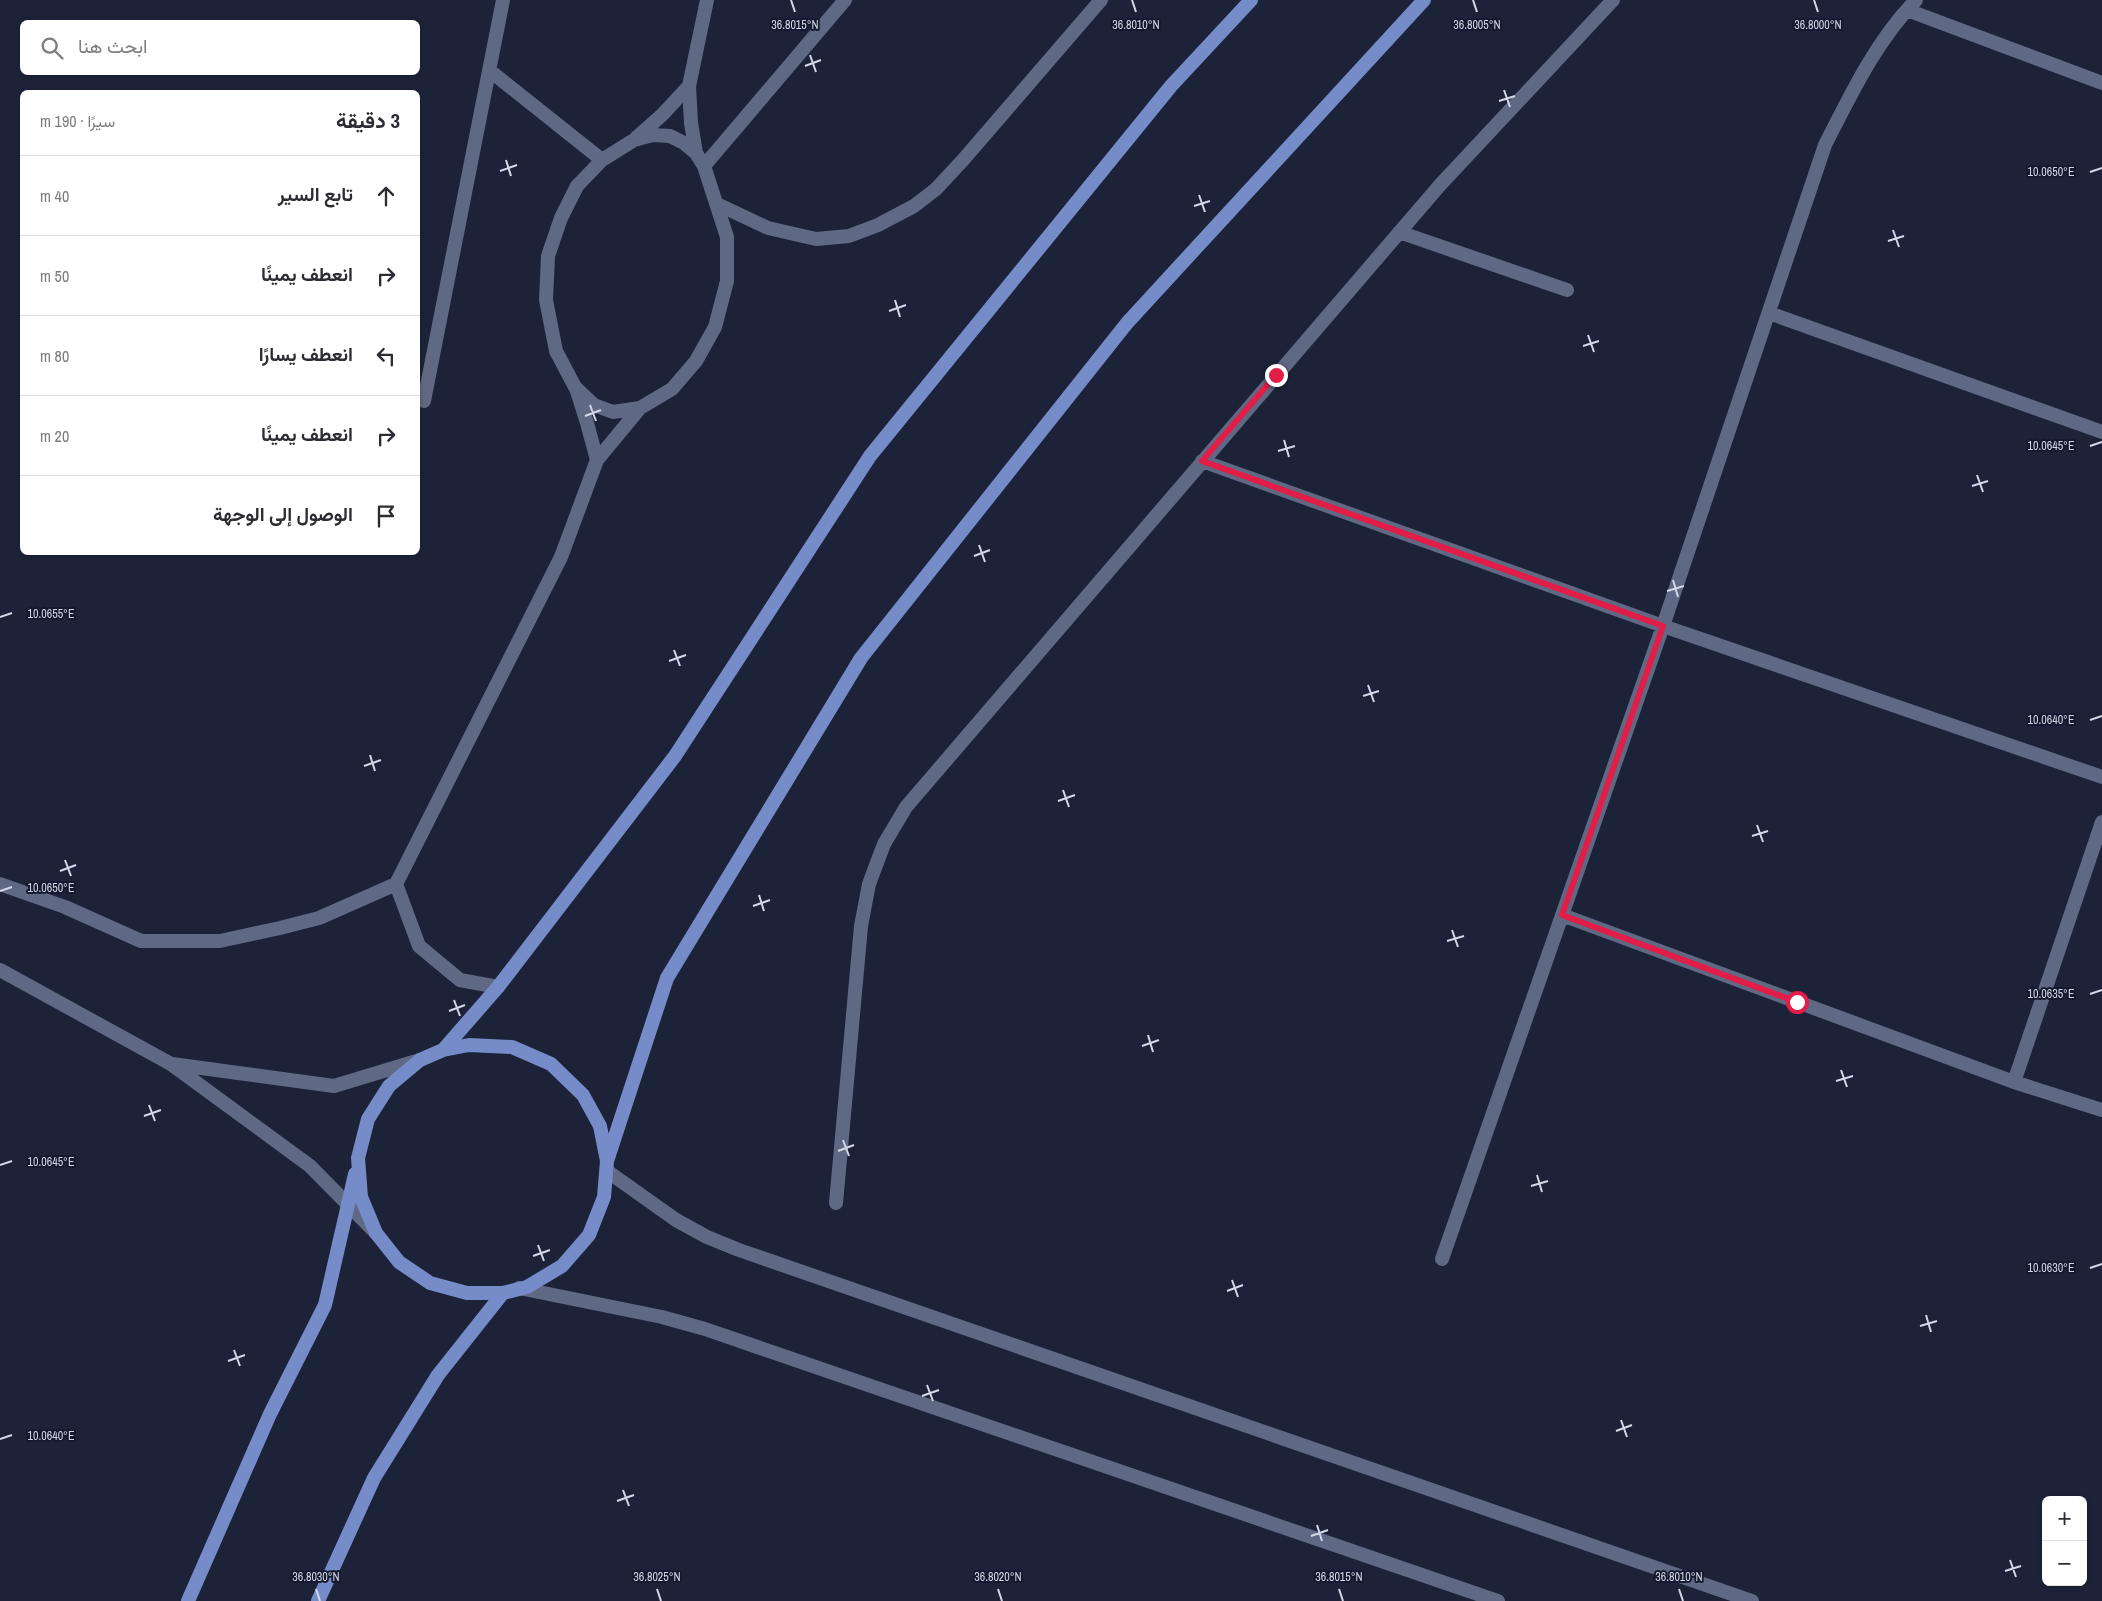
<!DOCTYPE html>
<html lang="ar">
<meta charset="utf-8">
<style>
:root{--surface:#fff;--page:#f2f2f3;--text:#2b2b33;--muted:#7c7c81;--line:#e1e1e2}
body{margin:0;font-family:"Archivo Narrow",Vazirmatn,sans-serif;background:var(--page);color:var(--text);direction:rtl}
.controls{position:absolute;right:15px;bottom:15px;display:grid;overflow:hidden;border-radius:8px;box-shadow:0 1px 4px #0004}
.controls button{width:45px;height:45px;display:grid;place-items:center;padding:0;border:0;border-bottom:1px solid var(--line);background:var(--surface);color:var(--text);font:25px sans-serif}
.stop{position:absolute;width:15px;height:15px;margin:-11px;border:4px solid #e11d48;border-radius:50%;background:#fff}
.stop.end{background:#e11d48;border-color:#fff;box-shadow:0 1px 5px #0008}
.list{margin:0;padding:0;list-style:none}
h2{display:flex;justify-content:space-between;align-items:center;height:65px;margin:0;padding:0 20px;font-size:21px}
h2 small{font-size:16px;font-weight:400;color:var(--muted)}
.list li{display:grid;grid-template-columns:32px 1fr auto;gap:15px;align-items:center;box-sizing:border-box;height:80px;padding:0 20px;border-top:1px solid var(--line)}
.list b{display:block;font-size:19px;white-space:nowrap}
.list em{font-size:16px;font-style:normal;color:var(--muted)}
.icon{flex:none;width:28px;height:28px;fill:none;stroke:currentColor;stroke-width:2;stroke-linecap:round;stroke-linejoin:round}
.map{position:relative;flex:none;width:2102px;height:1601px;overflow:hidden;direction:ltr}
.search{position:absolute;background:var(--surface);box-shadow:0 1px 4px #0004;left:20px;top:20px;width:400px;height:55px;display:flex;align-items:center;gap:12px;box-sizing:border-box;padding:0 18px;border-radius:8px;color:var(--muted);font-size:19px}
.panel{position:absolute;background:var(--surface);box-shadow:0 1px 4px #0004;left:20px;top:90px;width:400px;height:465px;border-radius:8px;direction:rtl}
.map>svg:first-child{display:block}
</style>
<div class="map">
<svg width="2102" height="1601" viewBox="0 0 2102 1601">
<rect width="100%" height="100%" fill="#1c2339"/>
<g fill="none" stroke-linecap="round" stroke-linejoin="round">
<path stroke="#606983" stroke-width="14" d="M 1907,10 L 2102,83
M 489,70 L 602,160
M 636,138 L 662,115 L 689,86
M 696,153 L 691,123 L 689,86 L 707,0
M 704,166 L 845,0
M 717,204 L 768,228 L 816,239 L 849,236 L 878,225 L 914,206 L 936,189 L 963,160 L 1101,0
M 1399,232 L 1567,290
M 1769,313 L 2102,432
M 576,388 L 587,423 L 597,460
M 424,401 L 503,0
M 1202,461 L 1663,626 L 2102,777
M 0,884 L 65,907 L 141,941 L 220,941 L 280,928 L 319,918 L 396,884 L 561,557 L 597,460 L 640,408 L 672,389 L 696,361 L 715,327 L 727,281 L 727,237 L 704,166 L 696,153 L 684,143 L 670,136 L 653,135 L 634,140 L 602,160 L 577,186 L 561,218 L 548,256 L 546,300 L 556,351 L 575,387 L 594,405 L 613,412 L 640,408
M 396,884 L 419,946 L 460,980 L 498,987
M 1562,915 L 2014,1082 L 2102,1110
M 0,970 L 171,1064 L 310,1166 L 376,1233
M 172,1064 L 334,1086 L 420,1060
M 2014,1082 L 2102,822
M 836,1203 L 861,926 L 869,884 L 884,844 L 906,807 L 1440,185 L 1613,0
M 1442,1259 L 1663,626 L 1825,145 C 1851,94 1876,41 1916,0"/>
<path stroke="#606983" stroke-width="14" d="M 607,1171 L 676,1220 L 707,1237 L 739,1250 L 1752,1601
M 519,1288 L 662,1317 L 705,1329 L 1498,1601"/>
<path stroke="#768cc8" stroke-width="14" d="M 443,1050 L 498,987 L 675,756 L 870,456 L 1171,86 L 1251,0
M 607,1161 L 600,1126 L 583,1095 L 551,1064 L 512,1047 L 469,1045 L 443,1050 L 420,1060 L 389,1086 L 368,1119 L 358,1158 L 361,1197 L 376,1233 L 399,1262 L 430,1283 L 467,1293 L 503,1293 L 527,1287 L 562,1266 L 589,1235 L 604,1197 L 607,1161 L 667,978 L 861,658 L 1127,323 L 1424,0
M 188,1601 L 270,1414 L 325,1305 L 355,1174
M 318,1601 L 374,1478 L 438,1375 L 503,1293"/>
</g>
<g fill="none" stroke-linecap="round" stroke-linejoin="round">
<path stroke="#e11d48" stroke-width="6" d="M 1276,375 L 1202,461 L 1663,626 L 1562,915 L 1797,1002"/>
</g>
<path fill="none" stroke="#d3d8e7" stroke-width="2" d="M 791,0 L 795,12M 1132,0 L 1136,12M 1473,0 L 1477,12M 1814,0 L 1818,12M 810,55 L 816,72M 805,66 L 821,60M 1504,90 L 1510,107M 1499,101 L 1515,96M 506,160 L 511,176M 500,171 L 517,165M 2090,172 L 2102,168M 1199,195 L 1205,212M 1194,206 L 1210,201M 1893,230 L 1899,247M 1888,241 L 1904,236M 895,300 L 900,317M 889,311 L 906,305M 1588,335 L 1594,352M 1583,346 L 1599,341M 590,405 L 596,421M 585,416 L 601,410M 1284,440 L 1289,457M 2090,446 L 2102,442M 1278,451 L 1295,446M 1977,475 L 1983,492M 1972,486 L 1988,481M 979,545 L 985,562M 974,556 L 990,550M 1673,580 L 1678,597M 1667,591 L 1684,586M 0,617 L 12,613M 674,650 L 680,666M 669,661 L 686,655M 1368,685 L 1374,702M 1363,696 L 1379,691M 2090,720 L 2102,716M 370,755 L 375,771M 364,766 L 381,760M 1063,790 L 1069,807M 1058,801 L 1075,795M 1757,825 L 1763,842M 1752,836 L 1768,831M 65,860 L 71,876M 60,871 L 76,865M 0,891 L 12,887M 759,895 L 764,911M 753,906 L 770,900M 1452,930 L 1458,947M 1447,941 L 1464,936M 2090,994 L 2102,990M 454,1000 L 460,1016M 449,1011 L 465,1005M 1148,1035 L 1153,1052M 1142,1046 L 1159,1040M 1841,1070 L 1847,1087M 1836,1081 L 1853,1076M 149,1105 L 155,1121M 144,1116 L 161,1110M 843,1140 L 849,1156M 838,1151 L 854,1145M 0,1165 L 12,1161M 1537,1175 L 1542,1192M 1531,1186 L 1548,1181M 538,1245 L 544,1261M 533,1256 L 550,1250M 2090,1268 L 2102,1264M 1232,1280 L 1238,1297M 1227,1291 L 1243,1285M 1926,1315 L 1931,1332M 1920,1326 L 1937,1321M 234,1350 L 240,1366M 228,1361 L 245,1355M 927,1385 L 933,1401M 922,1396 L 939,1390M 1621,1420 L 1627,1437M 1616,1431 L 1632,1425M 0,1439 L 12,1435M 623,1490 L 629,1506M 617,1501 L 634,1495M 1317,1525 L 1322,1541M 1311,1536 L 1328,1530M 2010,1560 L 2016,1577M 2005,1571 L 2021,1566M 316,1589 L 320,1601M 657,1589 L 661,1601M 998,1589 L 1002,1601M 1339,1589 L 1343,1601M 1679,1589 L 1683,1601"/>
<g font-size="12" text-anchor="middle" fill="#d3d8e7" stroke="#131a2f" stroke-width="4" stroke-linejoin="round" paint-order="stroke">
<text x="795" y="29">36.8015°N</text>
<text x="1136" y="29">36.8010°N</text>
<text x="1477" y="29">36.8005°N</text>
<text x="1818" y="29">36.8000°N</text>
<text x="2051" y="176">10.0650°E</text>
<text x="2051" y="450">10.0645°E</text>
<text x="51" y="618">10.0655°E</text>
<text x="2051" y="724">10.0640°E</text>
<text x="51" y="892">10.0650°E</text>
<text x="2051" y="998">10.0635°E</text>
<text x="51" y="1166">10.0645°E</text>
<text x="2051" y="1272">10.0630°E</text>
<text x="51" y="1440">10.0640°E</text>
<text x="316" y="1581">36.8030°N</text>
<text x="657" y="1581">36.8025°N</text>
<text x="998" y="1581">36.8020°N</text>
<text x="1339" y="1581">36.8015°N</text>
<text x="1679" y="1581">36.8010°N</text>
</g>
</svg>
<div class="controls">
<button>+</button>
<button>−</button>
</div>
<div class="stop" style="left:1797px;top:1002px"></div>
<div class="stop end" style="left:1276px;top:375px"></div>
<div class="search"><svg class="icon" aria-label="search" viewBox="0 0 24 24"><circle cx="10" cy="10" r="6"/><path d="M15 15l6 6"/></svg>ابحث هنا</div>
<section class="panel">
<h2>3 دقيقة<small>سيرًا · 190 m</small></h2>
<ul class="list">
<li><svg class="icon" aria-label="ahead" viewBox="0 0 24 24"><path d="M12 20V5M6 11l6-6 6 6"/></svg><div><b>تابع السير</b></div><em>40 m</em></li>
<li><svg class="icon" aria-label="right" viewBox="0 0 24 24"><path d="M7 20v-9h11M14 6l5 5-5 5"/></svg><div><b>انعطف يمينًا</b></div><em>50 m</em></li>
<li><svg class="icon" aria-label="left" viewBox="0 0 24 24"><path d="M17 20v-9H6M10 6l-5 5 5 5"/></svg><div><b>انعطف يسارًا</b></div><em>80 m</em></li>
<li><svg class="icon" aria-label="right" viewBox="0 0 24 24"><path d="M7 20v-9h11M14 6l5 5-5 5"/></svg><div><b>انعطف يمينًا</b></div><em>20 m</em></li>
<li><svg class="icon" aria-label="arrive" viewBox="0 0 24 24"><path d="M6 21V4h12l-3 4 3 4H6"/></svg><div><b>الوصول إلى الوجهة</b></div></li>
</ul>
</section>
</div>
